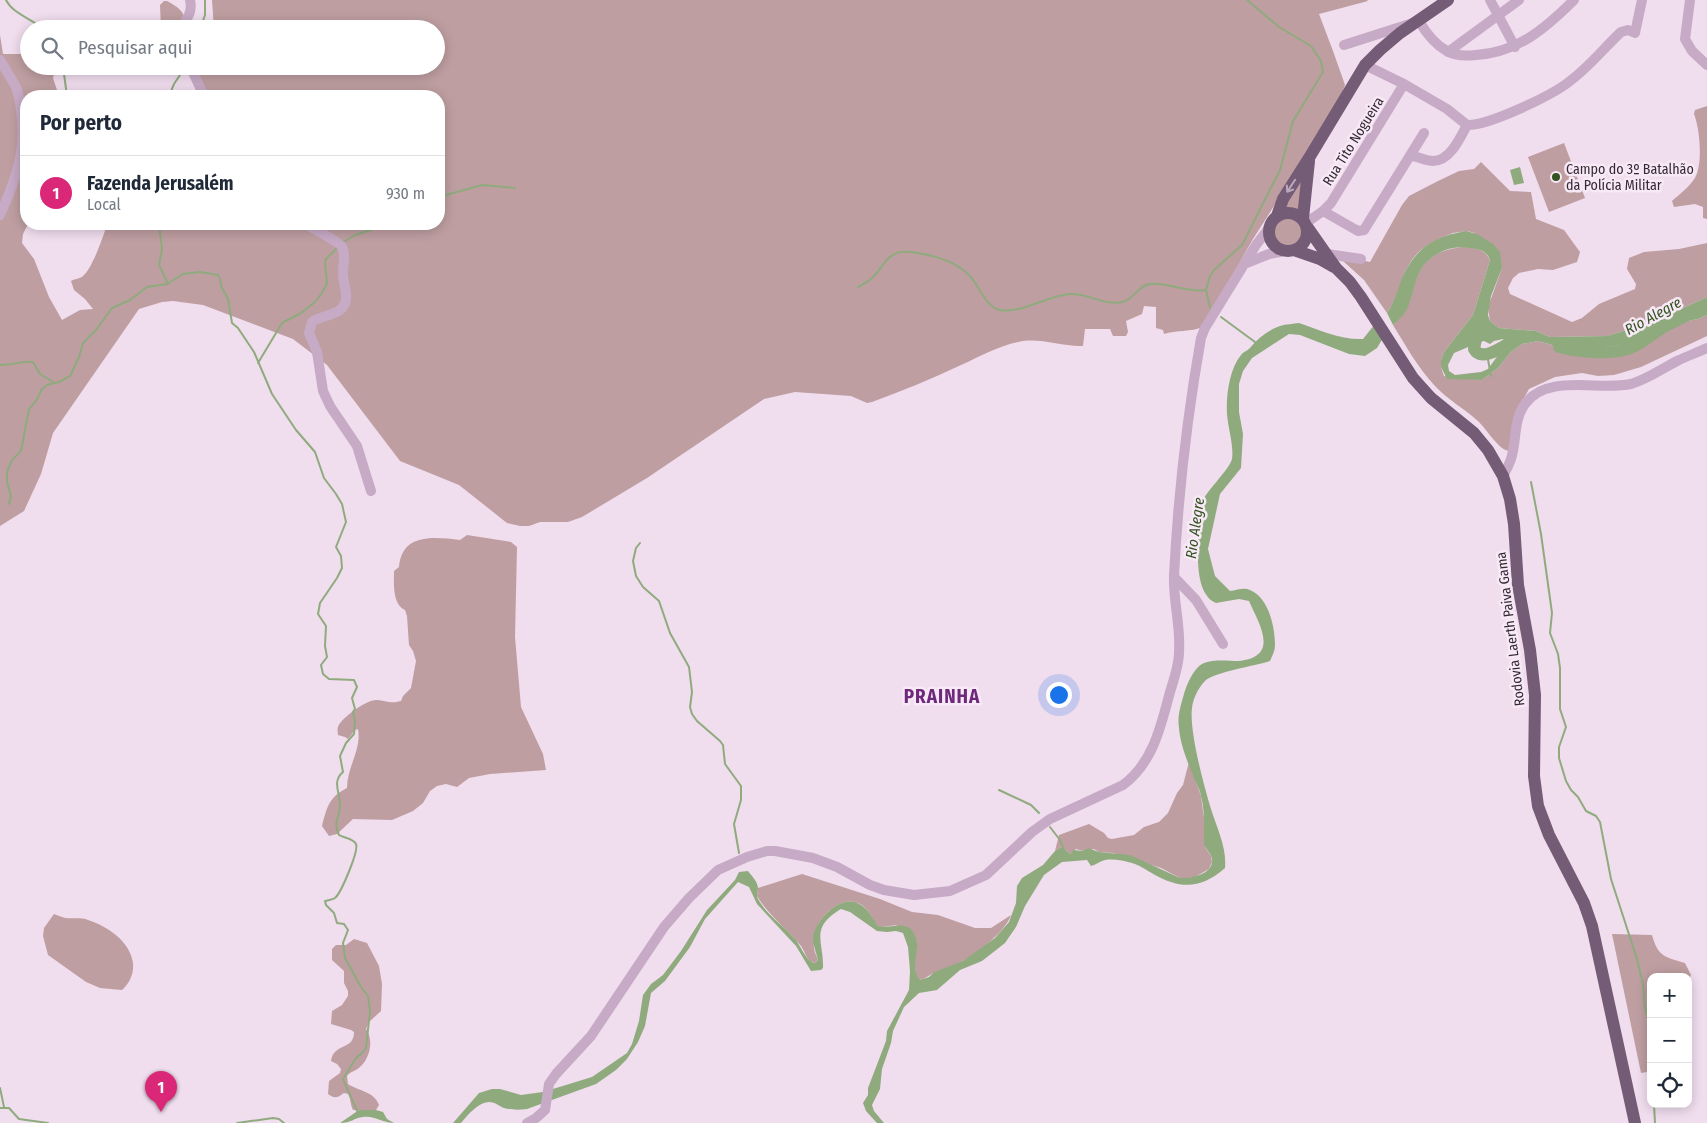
<!DOCTYPE html>
<html lang="pt">
<meta charset="utf-8">
<style>
:root{--surface:#fff;--page:#f2f2f3;--text:#1f2937;--muted:#747a83;--line:#e0e1e3;--accent:#db2777}
body{margin:0;font-family:"Fira Sans Condensed",sans-serif;background:var(--page);color:var(--text)}
.controls{position:absolute;right:15px;bottom:15px;display:grid;overflow:hidden;border-radius:10px;box-shadow:0 2px 12px #0003}
.controls button{width:45px;height:45px;display:grid;place-items:center;padding:0;border:0;border-bottom:1px solid var(--line);background:var(--surface);color:var(--text);font:25px sans-serif}
.you{position:absolute;left:1058px;top:694px;width:18px;height:18px;margin:-12px;border:4px solid #fff;border-radius:50%;background:#1a73e8;box-shadow:0 0 0 8px #1a73e833}
.badge{display:grid;place-items:center;width:32px;height:32px;border-radius:50%;background:var(--accent);color:#fff;font-size:16px;font-weight:700}
.pin{position:absolute;translate:-50% -41px;filter:drop-shadow(0 1px 2px #0008)}
.pin::after{content:'';position:absolute;top:26px;width:18px;height:15px;background:inherit;clip-path:polygon(0 0,100% 0,50% 100%)}
.list{margin:0;padding:0;list-style:none}
h2{display:flex;justify-content:space-between;align-items:center;height:65px;margin:0;padding:0 20px;font-size:21px}
h2 small{font-size:16px;font-weight:400;color:var(--muted)}
.list li{display:grid;grid-template-columns:32px 1fr auto;gap:15px;align-items:center;box-sizing:border-box;height:75px;padding:0 20px;border-top:1px solid var(--line)}
.list b{display:block;font-size:19px;white-space:nowrap}
.list p{margin:0;font-size:16px;white-space:nowrap;color:var(--muted)}
.list em{font-size:16px;font-style:normal;color:var(--muted)}
.icon{flex:none;width:28px;height:28px;fill:none;stroke:currentColor;stroke-width:2;stroke-linecap:round;stroke-linejoin:round}
.map{position:relative;flex:none;width:1707px;height:1123px;overflow:hidden}
.search{position:absolute;background:var(--surface);box-shadow:0 2px 12px #0003;left:20px;top:20px;width:425px;height:55px;display:flex;align-items:center;gap:12px;box-sizing:border-box;padding:0 18px;border-radius:28px;color:var(--muted);font-size:19px}
.panel{position:absolute;background:var(--surface);box-shadow:0 2px 12px #0003;left:20px;top:90px;width:425px;height:140px;border-radius:20px}
.map>svg:first-child{display:block}
</style>
<div class="map">
<svg width="1707" height="1123" viewBox="0 0 1707 1123">
<rect width="100%" height="100%" fill="#f0ddee"/>
<path fill="#be9ea1" d="M 212,0 L 1367,0 L 1368,1 L 1319,14 L 1333,51 L 1345,85 L 1336,109 L 1253,239 L 1203,327 C 1191,332 1176,330 1164,334 L 1163,330 L 1156,328 L 1156,307 L 1144,306 L 1142,314 L 1126,321 L 1128,332 L 1126,336 L 1113,336 L 1110,329 L 1085,329 L 1083,346 C 1062,347 1039,337 1018,342 C 998,346 979,357 961,365 C 931,379 902,391 872,402 L 867,403 L 851,396 L 795,392 L 764,399 L 647,478 L 582,517 L 568,522 L 540,522 L 529,526 L 520,526 L 507,523 L 459,485 L 400,461 L 327,365 L 293,339 L 203,305 L 173,301 L 162,302 L 139,309 L 53,433 L 41,474 L 24,511 L 0,526 L 0,35 L 3,54 L 29,54 L 29,66 L 56,66 L 53,78 L 59,96 L 26,96 L 26,224 L 28,224 L 23,234 L 22,243 L 34,259 L 49,297 L 62,320 L 80,310 L 93,309 L 85,299 L 74,290 L 71,281 C 74,279 80,279 83,276 C 92,269 104,235 107,224 L 439,224 L 439,96 L 198,96 L 191,76 L 173,66 L 436,66 L 436,29 L 214,29 Z
M 164,1 L 167,1 C 181,9 186,12 185,29 L 161,29 L 160,5 Z
M 1707,106 L 1707,219 L 1703,218 L 1703,207 L 1695,204 L 1674,207 L 1672,201 C 1680,194 1689,187 1695,178 C 1703,164 1700,129 1694,114 L 1695,110 Z
M 1564,143 L 1585,198 L 1549,212 L 1528,157 Z
M 1481,162 L 1510,191 L 1531,192 L 1536,219 L 1564,230 L 1580,252 L 1577,262 L 1553,270 L 1538,269 L 1519,273 L 1513,278 L 1508,288 L 1510,294 L 1572,322 L 1582,318 L 1599,304 L 1635,289 L 1636,284 L 1627,269 L 1629,258 L 1644,252 L 1679,249 L 1707,243 L 1707,297 L 1653,322 L 1607,336 L 1550,337 L 1536,331 L 1499,328 L 1490,321 L 1488,307 L 1502,268 C 1496,260 1483,238 1476,234 C 1469,230 1461,232 1453,233 C 1447,235 1441,238 1435,241 C 1401,257 1405,286 1387,313 L 1364,280 L 1343,261 L 1345,257 L 1370,262 L 1402,205 L 1409,196 L 1438,181 L 1459,171 L 1474,169 Z
M 1307,165 L 1302,212 L 1293,210 L 1281,211 Z
M1273 231a16 16 0 1 1 32 0a16 16 0 1 1-32 0Z
M 1462,247 C 1474,248 1484,248 1490,260 L 1473,315 L 1444,352 L 1441,360 L 1441,367 L 1444,376 L 1482,380 L 1498,368 L 1511,352 L 1522,344 L 1538,341 L 1570,350 L 1635,344 L 1655,330 L 1676,323 L 1698,319 L 1707,315 L 1707,336 L 1641,367 L 1614,375 L 1598,376 L 1582,373 L 1555,377 L 1529,389 L 1515,414 L 1509,451 C 1499,450 1487,430 1479,422 C 1465,409 1448,400 1435,386 C 1418,368 1406,346 1393,325 C 1426,294 1401,255 1462,247 Z
M 467,535 L 511,542 L 517,547 L 515,637 L 521,707 L 543,754 L 546,770 L 490,774 L 469,778 L 457,787 L 446,784 L 437,786 L 430,791 L 423,803 L 413,811 L 392,820 L 353,819 L 337,834 L 329,836 L 322,826 C 327,807 329,797 347,788 C 347,767 362,749 358,729 L 355,730 L 348,739 L 345,737 L 338,735 C 338,733 337,730 338,727 C 341,718 367,699 377,700 C 388,701 390,704 401,701 L 403,696 L 411,688 L 416,661 L 413,651 L 409,645 L 407,616 L 405,610 C 392,604 394,583 394,571 L 399,567 C 402,533 434,537 460,540 Z
M 1189,762 L 1201,796 L 1206,833 L 1205,847 L 1211,856 L 1212,862 L 1209,869 L 1195,877 L 1189,878 L 1180,878 L 1161,868 L 1113,853 L 1099,852 L 1094,849 L 1083,851 L 1076,849 L 1071,854 L 1061,847 L 1055,851 L 1059,835 L 1089,824 L 1104,833 L 1108,838 L 1112,839 L 1134,835 L 1144,827 L 1159,822 L 1168,813 L 1177,793 L 1183,785 Z
M 802,874 L 880,899 L 912,912 L 938,915 L 975,928 L 991,928 L 1011,915 C 1005,932 979,952 963,961 C 955,966 946,968 937,971 C 930,974 927,978 920,980 C 911,971 917,953 917,941 L 896,925 L 882,927 L 878,926 C 872,919 868,908 860,904 C 845,895 825,911 818,925 C 816,930 814,939 814,944 C 813,949 816,955 818,960 L 815,963 C 806,961 806,953 801,946 C 787,929 769,916 757,896 L 758,888 Z
M 54,914 C 57,915 61,917 65,918 C 72,919 81,917 88,920 C 107,926 130,941 133,963 C 134,973 130,983 122,990 L 100,988 L 86,982 L 48,955 L 43,936 L 44,928 Z
M 1612,934 L 1652,935 C 1658,957 1665,957 1685,963 L 1691,975 L 1688,981 L 1688,977 L 1651,977 L 1651,1082 L 1647,1072 L 1641,1073 Z
M 354,939 L 367,943 L 379,966 L 382,984 L 381,1011 L 369,1022 L 366,1029 C 374,1040 370,1058 360,1067 C 356,1071 351,1071 347,1076 L 348,1084 C 358,1091 374,1091 379,1105 L 376,1110 L 353,1110 C 350,1104 351,1099 348,1094 L 344,1093 C 337,1098 335,1099 328,1094 L 329,1081 L 340,1073 L 341,1069 L 337,1064 L 331,1061 C 334,1042 354,1051 354,1032 L 351,1030 L 331,1024 L 332,1011 L 342,1005 L 348,996 L 348,991 L 344,983 L 344,971 L 332,960 L 332,949 L 336,945 L 346,945 Z"/>
<path fill="#8fab7e" fill-rule="evenodd" d="M 1520,167 L 1524,183 L 1514,185 L 1510,170 Z
M 1466,231 L 1477,234 L 1493,244 L 1500,252 L 1502,268 L 1491,296 L 1488,315 L 1490,321 L 1499,328 L 1536,331 L 1550,337 L 1607,336 L 1653,322 L 1707,297 L 1707,315 L 1698,319 L 1676,323 L 1655,330 L 1635,344 L 1570,350 L 1538,341 L 1522,344 L 1511,352 L 1498,368 L 1482,380 L 1447,379 L 1441,367 L 1441,360 L 1444,352 L 1473,315 L 1490,260 C 1486,250 1479,249 1469,248 C 1458,246 1448,248 1439,253 C 1416,265 1417,282 1409,304 C 1406,313 1400,319 1393,325 L 1387,313 C 1394,302 1397,292 1401,281 C 1415,248 1432,237 1466,231 ZM 1503,339 L 1507,343 L 1488,369 L 1481,372 L 1455,375 L 1449,371 L 1448,365 L 1454,353 L 1480,342 L 1484,341 L 1490,344 L 1494,341 Z
M 1299,323 C 1319,330 1341,340 1363,339 L 1375,324 L 1383,338 L 1377,348 L 1365,356 L 1349,354 L 1300,335 L 1289,334 L 1252,358 L 1243,371 L 1239,384 L 1239,412 L 1243,434 L 1241,468 L 1220,494 L 1208,549 L 1215,576 L 1230,591 C 1236,590 1244,587 1250,590 C 1269,598 1275,627 1275,646 C 1275,651 1272,656 1270,661 C 1255,666 1214,672 1205,681 C 1198,688 1193,699 1192,708 C 1189,731 1204,786 1211,809 C 1217,828 1227,848 1225,868 C 1202,888 1182,890 1155,875 C 1146,870 1139,864 1128,862 C 1122,860 1112,859 1105,860 C 1100,861 1096,865 1091,866 L 1087,860 L 1062,862 L 1044,875 L 1025,906 L 1016,927 L 1005,943 L 982,961 L 960,970 L 937,990 L 919,993 L 904,1007 L 893,1031 L 891,1043 L 882,1069 L 880,1089 L 872,1105 L 874,1111 L 884,1123 L 877,1123 L 866,1111 L 863,1103 L 868,1095 L 868,1088 L 886,1041 L 887,1031 L 909,990 L 910,971 L 908,947 L 903,933 L 896,931 L 887,932 L 877,931 L 850,912 L 841,909 C 809,928 824,941 823,968 L 821,970 L 811,971 L 796,946 L 757,904 L 749,887 L 738,882 L 705,919 L 690,947 L 665,981 L 651,993 L 645,1026 L 638,1042 L 627,1059 L 616,1070 L 596,1084 L 527,1109 C 519,1110 512,1110 504,1108 C 499,1106 495,1102 489,1102 C 477,1103 468,1115 461,1123 L 453,1123 L 479,1093 L 492,1089 L 500,1089 L 521,1095 L 543,1092 L 592,1077 L 627,1053 L 632,1044 L 639,1021 L 643,995 L 651,984 L 663,975 L 681,951 L 707,910 L 735,880 L 739,872 L 748,871 C 751,875 758,882 758,888 C 758,892 756,894 758,899 C 767,915 784,926 796,940 C 801,947 807,962 815,963 L 818,960 C 816,952 813,945 813,937 C 816,919 842,892 861,905 C 868,909 873,919 878,926 C 890,929 896,922 910,928 C 913,932 917,937 917,943 C 918,955 911,970 920,980 L 929,977 L 934,972 L 963,961 L 995,938 L 1009,922 L 1016,903 L 1017,886 L 1022,878 L 1043,865 L 1055,851 L 1061,847 L 1071,854 L 1073,850 L 1083,851 L 1088,848 L 1099,852 L 1130,855 L 1180,878 C 1191,879 1214,874 1212,859 C 1211,852 1204,849 1204,842 C 1204,827 1205,811 1201,796 C 1200,789 1195,782 1193,775 C 1187,761 1180,743 1179,728 C 1177,716 1181,705 1184,694 C 1187,684 1194,667 1204,663 C 1215,659 1228,661 1238,661 C 1281,657 1259,624 1249,601 L 1239,599 L 1216,603 C 1195,594 1198,556 1198,537 C 1198,527 1197,516 1200,506 C 1204,493 1230,469 1232,459 C 1234,446 1228,428 1227,414 C 1226,396 1229,370 1241,355 C 1243,352 1247,351 1250,348 C 1258,338 1268,330 1280,326 C 1286,324 1293,324 1299,323 Z
M 359,1110 L 376,1110 L 383,1112 L 387,1119 L 394,1123 C 383,1123 374,1115 363,1117 C 354,1118 351,1123 340,1123 Z"/>
<g fill="none" stroke-linecap="round" stroke-linejoin="round">
<path stroke="#8fab7e" stroke-width="2" d="M 6,0 C 13,14 31,18 43,29
M 200,29 L 205,15 L 205,0
M 60,66 L 64,74 L 67,96
M 169,96 L 174,84 L 186,66
M 439,197 L 482,185 L 515,188
M 159,224 L 162,249 L 159,265 L 168,284
M 343,242 L 355,235 L 390,224
M 858,287 C 864,284 871,280 876,274 C 882,267 887,256 897,253 C 904,250 916,253 923,254 C 940,257 955,262 968,274 C 979,284 985,307 1000,310 C 1021,314 1049,295 1070,294 C 1088,293 1104,306 1122,302 C 1134,300 1138,285 1150,284 C 1168,282 1186,293 1206,290
M 1210,308 L 1206,290 L 1210,276 L 1214,270 L 1242,245 L 1280,170 L 1293,121 L 1323,72 L 1321,61 L 1311,46 L 1279,27 L 1247,0
M 1221,317 L 1255,342
M 1487,354 L 1491,376
M 258,363 L 282,323 L 301,313 L 315,302 L 322,293 L 327,283 L 325,263 L 326,259 L 338,247
M 0,365 C 12,366 21,360 33,362 L 40,374 L 53,382
M 1531,482 L 1541,534 L 1552,613 L 1550,633 L 1558,654 L 1560,668 L 1560,709 L 1566,727 L 1559,747 L 1559,758 L 1566,781 L 1571,790 L 1578,797 L 1586,811 L 1596,816 L 1600,822 L 1611,879 L 1637,959 L 1643,984 L 1645,1009 L 1651,1028
M 9,504 L 11,496 L 7,482 L 7,472 L 12,460 L 21,451 L 29,409 L 36,401 L 42,389 L 47,385 L 59,382 L 70,376 L 79,357 L 83,343 L 96,330 L 112,308 L 130,300 L 147,287 L 167,284 L 183,274 L 200,272 L 218,275 L 220,279 L 221,286 L 228,299 L 232,323 L 238,328 L 254,352 L 272,394 L 296,430 L 315,452 L 324,478 L 336,494 L 342,504 L 346,522 L 336,547 L 341,556 L 342,568 L 337,578 L 320,603 L 318,614 L 326,626 L 325,646 L 327,657 L 321,665 L 323,674 L 329,679 L 354,680 L 357,687 L 352,698 L 355,709 L 353,712 L 355,721 L 354,734 L 346,743 L 340,756 L 343,772 C 331,782 341,794 340,807 C 339,819 333,821 339,835 C 344,838 353,838 356,844 C 359,851 341,893 335,898 C 332,900 328,900 325,901 L 326,905 L 334,913 L 337,923 L 344,924 L 348,930 L 343,943 L 345,958 L 361,987 L 368,996 L 370,1011 L 366,1048 L 363,1052 L 356,1058 L 343,1079 L 358,1113
M 640,543 L 636,548 L 633,561 L 636,576 L 643,587 L 659,601 L 670,633 L 689,667 L 692,692 L 690,707 L 692,714 L 697,721 L 720,741 L 723,745 L 725,764 L 741,786 L 741,800 L 734,824 L 739,853
M 999,790 L 1031,805 L 1039,813
M 1050,827 L 1060,840 L 1064,850
M 1651,1063 L 1649,1078 L 1651,1084
M 0,1088 L 4,1107
M 1654,1104 L 1655,1123
M 0,1108 L 9,1108 L 19,1119 L 48,1123
M 237,1123 L 273,1118 L 279,1119 L 284,1123"/>
<path stroke="#8fab7e" stroke-width="12" d="M 1478,329 L 1474,349 C 1483,365 1509,341 1521,337
M 1559,347 C 1578,352 1615,356 1633,347 C 1643,342 1652,334 1662,328 C 1677,320 1692,313 1707,304"/>
<path stroke="#c7aac6" stroke-width="10" d="M 1490,0 L 1515,47
M 1690,0 L 1685,39 L 1692,51 L 1707,65
M 180,29 C 187,19 193,12 190,0
M 1344,45 L 1419,21 C 1426,33 1434,44 1447,51 C 1455,56 1467,56 1476,55 C 1517,53 1546,28 1574,0
M 1448,52 L 1519,0
M 0,60 C 5,69 11,78 16,87 C 19,95 20,102 21,110 C 27,150 16,179 0,215
M 1365,65 L 1404,84 L 1447,109 L 1467,125
M 190,66 L 204,96
M 1467,125 C 1488,126 1553,95 1570,81 C 1589,67 1604,48 1621,32 L 1628,30 L 1635,33 L 1642,0
M 1410,156 C 1418,156 1425,161 1433,161 C 1450,161 1460,138 1467,125
M 1323,211 L 1358,231 L 1364,230 L 1424,133
M 1306,223 L 1323,211 L 1331,203 L 1404,84
M 306,224 C 313,229 338,241 342,247 C 346,254 343,265 343,274 C 343,286 352,300 340,310 C 332,316 320,316 312,322 L 309,333 L 317,352 L 323,391 L 330,406 L 357,446 L 371,491
M 1327,254 L 1361,259
M 1244,264 L 1269,254 L 1285,251
M 1503,476 C 1506,471 1509,465 1511,459 C 1517,441 1513,420 1525,404 C 1547,373 1599,391 1631,384 C 1648,379 1663,368 1679,360 C 1688,356 1698,352 1707,348
M 1174,577 L 1196,600 L 1223,644
M 527,1123 L 536,1118 L 545,1110 L 549,1084 L 556,1074 L 591,1036 L 664,927 L 689,898 L 718,870 L 747,857 L 767,851 L 775,851 L 813,858 L 837,867 L 870,885 L 884,890 L 914,895 L 950,891 L 986,875 L 1032,832 L 1050,819 L 1123,785 C 1153,763 1161,726 1170,692 C 1174,679 1179,665 1179,652 C 1181,627 1173,601 1174,576 C 1178,496 1187,417 1201,338 L 1205,328 L 1256,245 L 1269,228"/>
<path stroke="#745b76" stroke-width="12" d="M1269 232a19 19 0 1 1 38 0a19 19 0 1 1-38 0Z
M 1277,216 L 1283,199 L 1309,158 L 1365,65 L 1380,50 L 1400,33 L 1448,0
M 1303,218 L 1309,161
M 1308,228 L 1336,268 L 1350,282 L 1361,297 L 1413,378 L 1431,398 L 1474,433 L 1488,450 L 1503,476 L 1510,499 L 1514,524 L 1518,585 L 1530,650 L 1535,695 L 1534,776 L 1538,806 L 1549,835 L 1584,903 L 1592,926 L 1635,1123
M 1294,250 L 1320,259 L 1334,267"/>
</g>
<defs><path id="oneway-shaft" d="M-6 0H5M1.5-3L5.5 0L1.5 3" fill="none" stroke-width="1.6" stroke-linecap="round" stroke-linejoin="round" transform="scale(1.25)"/></defs>
<use stroke="#bda9bc" href="#oneway-shaft" transform="translate(1291 186) rotate(123)"/>
<circle fill="#335322" stroke="#f8e9f6" stroke-width="2" cx="1556" cy="177" r="5"/>
<g text-anchor="middle" stroke-width="5" stroke-linejoin="round" paint-order="stroke">
<g font-size="14" fill="#342935" stroke="#f8e9f6">
<text transform="translate(1353 141) rotate(-58)" y="5">Rua Tito Nogueira</text>
<text transform="translate(1510 629) rotate(-97)" y="5">Rodovia Laerth Paiva Gama</text>
</g>
<g font-size="14" fill="#342935" stroke="#f8e9f6" text-anchor="start">
<text x="1566" y="174">Campo do 3º Batalhão<tspan x="1566" dy="16">da Polícia Militar</tspan></text>
</g>
<g font-size="15" font-style="italic" fill="#335322" stroke="#f8e9f6">
<text transform="translate(1653 316) rotate(-29)" y="5">Rio Alegre</text>
<text transform="translate(1195 528) rotate(-82)" y="5">Rio Alegre</text>
</g>
<g font-size="19" font-weight="bold" letter-spacing="1" fill="#6e297d" stroke="#f8e9f6">
<text x="942" y="703">PRAINHA</text>
</g>
</g>
</svg>
<div class="controls">
<button>+</button>
<button>−</button>
<button><svg class="icon" aria-label="locate" viewBox="0 0 24 24"><circle cx="12" cy="12" r="6"/><path d="M12 2v4M12 18v4M2 12h4M18 12h4"/></svg></button>
</div>
<div class="you"></div>
<div class="pin badge" style="left:161px;top:1112px">1</div>
<div class="search"><svg class="icon" aria-label="search" viewBox="0 0 24 24"><circle cx="10" cy="10" r="6"/><path d="M15 15l6 6"/></svg>Pesquisar aqui</div>
<section class="panel">
<h2>Por perto<small></small></h2>
<ul class="list">
<li><span class="badge">1</span><div><b>Fazenda Jerusalém</b><p>Local</p></div><em>930 m</em></li>
</ul>
</section>
</div>
